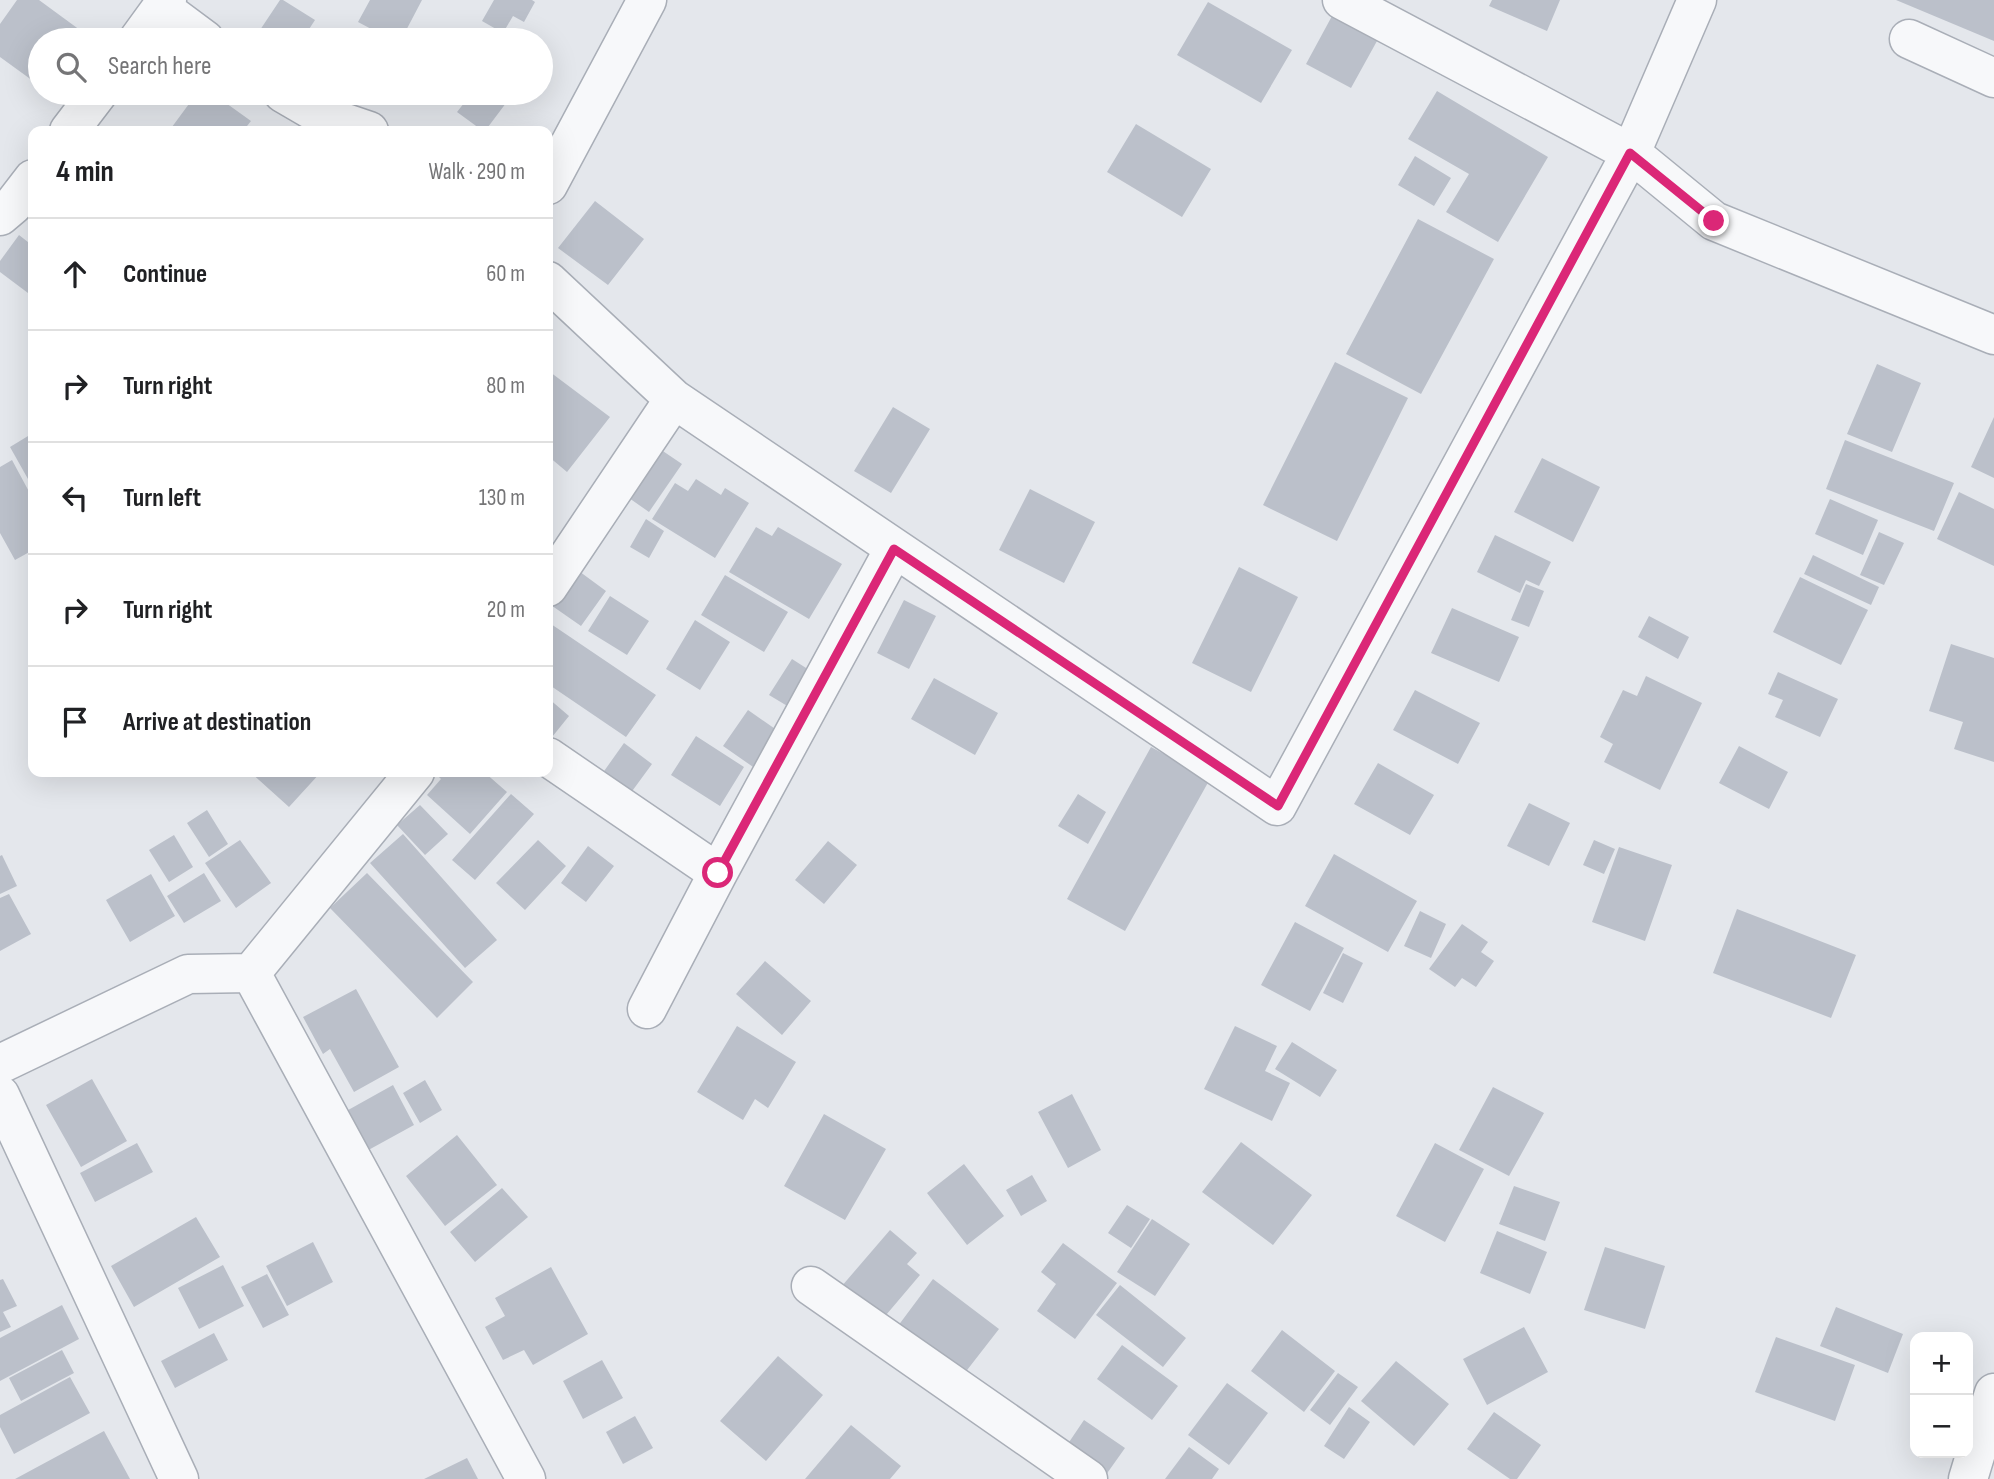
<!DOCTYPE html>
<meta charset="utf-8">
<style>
:root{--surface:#fff;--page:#f2f2f2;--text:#202124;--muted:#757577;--line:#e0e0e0}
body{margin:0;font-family:"Sofia Sans Condensed",sans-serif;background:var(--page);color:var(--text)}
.controls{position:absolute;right:21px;bottom:21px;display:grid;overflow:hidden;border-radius:14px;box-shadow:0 7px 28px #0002}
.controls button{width:63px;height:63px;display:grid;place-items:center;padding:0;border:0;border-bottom:2px solid var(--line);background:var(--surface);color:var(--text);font:35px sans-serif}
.stop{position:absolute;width:21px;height:21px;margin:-16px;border:5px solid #db2777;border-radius:50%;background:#fff}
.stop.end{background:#db2777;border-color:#fff;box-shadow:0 2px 7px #0008}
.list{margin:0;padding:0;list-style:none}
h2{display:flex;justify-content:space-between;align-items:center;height:91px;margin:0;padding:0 28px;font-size:30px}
h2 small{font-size:23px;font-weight:400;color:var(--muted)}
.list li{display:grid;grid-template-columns:46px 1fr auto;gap:21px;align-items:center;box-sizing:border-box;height:112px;padding:0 28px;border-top:2px solid var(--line)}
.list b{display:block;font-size:26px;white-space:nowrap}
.list em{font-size:23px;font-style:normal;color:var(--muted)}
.icon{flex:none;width:38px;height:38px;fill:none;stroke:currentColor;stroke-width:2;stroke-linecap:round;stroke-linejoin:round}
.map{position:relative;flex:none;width:1994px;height:1479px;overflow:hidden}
.search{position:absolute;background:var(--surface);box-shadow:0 7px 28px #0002;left:28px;top:28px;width:525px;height:77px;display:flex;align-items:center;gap:18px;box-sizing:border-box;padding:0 24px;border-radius:38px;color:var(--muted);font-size:26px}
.panel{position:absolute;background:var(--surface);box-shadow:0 7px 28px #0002;left:28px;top:126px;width:525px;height:651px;border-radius:14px}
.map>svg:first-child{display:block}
</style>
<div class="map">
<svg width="1994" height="1479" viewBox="0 0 1994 1479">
<rect width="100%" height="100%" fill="#e4e7ec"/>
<path fill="#bbc0ca" d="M 17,0 L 39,0 L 84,33 L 79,40 L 40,40 L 40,86 L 0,57 L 0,24 Z
M 280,0 L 283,0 L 315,20 L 302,40 L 270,40 L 258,33 Z
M 370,0 L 422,0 L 401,40 L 392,40 L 358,22 Z
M 494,0 L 532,0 L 535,2 L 524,22 L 513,16 L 503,33 L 482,21 Z
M 1492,0 L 1560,0 L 1547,31 L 1489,6 Z
M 1896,0 L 1994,0 L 1994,41 Z
M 1208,2 L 1292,50 L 1261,103 L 1177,55 Z
M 1332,16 L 1377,41 L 1351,88 L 1306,64 Z
M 1437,91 L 1548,157 L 1498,242 L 1446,212 L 1469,174 L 1408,139 Z
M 197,93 L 212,93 L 251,121 L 243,131 L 169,131 Z
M 472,93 L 509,93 L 512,95 L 485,131 L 483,131 L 457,112 Z
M 1136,124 L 1211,169 L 1182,217 L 1107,172 Z
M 1415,156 L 1451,178 L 1434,206 L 1398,185 Z
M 595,201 L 644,239 L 608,285 L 558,248 Z
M 1418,219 L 1494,259 L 1421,394 L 1346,354 Z
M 19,235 L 33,246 L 33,287 L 28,293 L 0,272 L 0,261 Z
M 1335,362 L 1408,398 L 1337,541 L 1263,505 Z
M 1877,364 L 1921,383 L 1892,452 L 1847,434 Z
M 550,372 L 610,417 L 567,472 L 548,456 L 548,375 Z
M 893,407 L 930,429 L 891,493 L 854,471 Z
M 1994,417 L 1994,478 L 1971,467 Z
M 33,433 L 33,475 L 28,479 L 10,447 Z
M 1845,440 L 1954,483 L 1934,531 L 1826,489 Z
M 651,443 L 682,464 L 649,512 L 619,491 Z
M 1542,458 L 1600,487 L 1573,542 L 1514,512 Z
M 12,460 L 33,499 L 33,550 L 15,560 L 0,533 L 0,467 Z
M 696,479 L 721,495 L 725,488 L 749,503 L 715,558 L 652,519 L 675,483 L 688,491 Z
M 1030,489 L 1095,522 L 1064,583 L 999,550 Z
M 1959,492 L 1994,509 L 1994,566 L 1937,539 Z
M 1830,499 L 1878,520 L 1863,555 L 1815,534 Z
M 646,519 L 664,531 L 649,558 L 630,547 Z
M 756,527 L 772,536 L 778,527 L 842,564 L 809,619 L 729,572 Z
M 1879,532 L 1904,543 L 1884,585 L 1860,575 Z
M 1495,535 L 1551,562 L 1539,586 L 1526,580 L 1520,593 L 1477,572 Z
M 1813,555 L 1879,587 L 1871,605 L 1804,574 Z
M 572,566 L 606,591 L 581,626 L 548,603 Z
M 1239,567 L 1298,597 L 1251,692 L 1192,663 Z
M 725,575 L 788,612 L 764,652 L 701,615 Z
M 1800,577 L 1868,610 L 1841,665 L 1773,632 Z
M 1526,584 L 1544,591 L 1529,627 L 1511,620 Z
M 610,596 L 649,621 L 627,655 L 588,631 Z
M 904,600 L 936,616 L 909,669 L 877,653 Z
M 1452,608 L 1519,637 L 1499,682 L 1431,653 Z
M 1649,616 L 1689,637 L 1678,659 L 1638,637 Z
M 695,620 L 730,642 L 700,690 L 666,669 Z
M 548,622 L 656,695 L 626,737 L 548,684 Z
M 1951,644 L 1994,658 L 1994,762 L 1954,749 L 1963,722 L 1929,711 Z
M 792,659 L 817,675 L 794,710 L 769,695 Z
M 1778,672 L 1838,699 L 1820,737 L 1775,717 L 1783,700 L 1768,694 Z
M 1646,676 L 1702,703 L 1660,790 L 1604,762 L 1613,744 L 1600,737 L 1623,690 L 1637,696 Z
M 934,678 L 998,713 L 975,755 L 911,719 Z
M 1415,690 L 1480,723 L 1458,764 L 1393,730 Z
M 548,698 L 569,716 L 548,742 Z
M 748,710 L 781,733 L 756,769 L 723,746 Z
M 696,736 L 744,767 L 720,806 L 671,775 Z
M 624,743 L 652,764 L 630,794 L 602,774 Z
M 1739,746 L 1788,772 L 1769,809 L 1719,783 Z
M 1151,747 L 1210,779 L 1125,931 L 1067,899 Z
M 1378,763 L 1434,795 L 1410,835 L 1354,804 Z
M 250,772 L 321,772 L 289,807 Z
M 434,772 L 484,772 L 507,792 L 470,834 L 427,795 L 441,779 Z
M 511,794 L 534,814 L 475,880 L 452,860 Z
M 1078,794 L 1106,812 L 1088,844 L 1058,826 Z
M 1529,803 L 1570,823 L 1549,866 L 1507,846 Z
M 420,805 L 448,834 L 425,855 L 397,825 Z
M 207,810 L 228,844 L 209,857 L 187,823 Z
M 403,834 L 497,940 L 465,968 L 370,863 Z
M 174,835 L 193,867 L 169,882 L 149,850 Z
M 240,840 L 271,883 L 236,908 L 205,863 Z
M 538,840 L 566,866 L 525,910 L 496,883 Z
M 1594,840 L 1615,849 L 1604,874 L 1583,865 Z
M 828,841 L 857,865 L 824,904 L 795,880 Z
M 588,846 L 614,866 L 586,902 L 561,883 Z
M 1619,847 L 1672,865 L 1645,941 L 1592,922 Z
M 1334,854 L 1417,901 L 1388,952 L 1305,906 Z
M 2,855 L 17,886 L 0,894 L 0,856 Z
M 204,873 L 221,901 L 184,923 L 167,896 Z
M 367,873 L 473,982 L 437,1018 L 330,908 Z
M 151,874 L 175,916 L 130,942 L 106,900 Z
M 9,894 L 31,934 L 0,951 L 0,898 Z
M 1737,909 L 1856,955 L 1831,1018 L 1713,973 Z
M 1420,911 L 1446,924 L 1431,958 L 1404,946 Z
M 1295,922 L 1344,948 L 1310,1011 L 1261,985 Z
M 1462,924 L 1488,942 L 1481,952 L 1494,961 L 1476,987 L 1462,978 L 1455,987 L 1429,969 Z
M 1343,953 L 1363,963 L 1343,1003 L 1323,993 Z
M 765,961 L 811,1001 L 782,1035 L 736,994 Z
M 356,989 L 399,1067 L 354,1092 L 330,1049 L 323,1054 L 303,1017 Z
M 737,1026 L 796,1062 L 768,1108 L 755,1099 L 743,1120 L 697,1092 Z
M 1235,1026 L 1277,1046 L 1265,1071 L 1290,1083 L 1272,1121 L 1204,1089 Z
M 1292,1042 L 1337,1070 L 1320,1097 L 1275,1069 Z
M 92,1079 L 127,1141 L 81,1167 L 46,1105 Z
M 425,1080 L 442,1110 L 420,1123 L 403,1093 Z
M 393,1085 L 414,1125 L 363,1153 L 341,1114 Z
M 1493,1087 L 1544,1113 L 1509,1176 L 1459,1150 Z
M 1072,1094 L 1101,1150 L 1068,1168 L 1038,1112 Z
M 824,1114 L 886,1149 L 845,1220 L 784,1186 Z
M 457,1135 L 497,1185 L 445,1226 L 406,1176 Z
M 1241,1142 L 1312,1195 L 1273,1245 L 1202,1192 Z
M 137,1143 L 153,1172 L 95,1202 L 80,1173 Z
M 1435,1143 L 1484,1169 L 1445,1242 L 1396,1216 Z
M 964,1164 L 1004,1216 L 967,1245 L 927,1193 Z
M 1032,1175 L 1047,1201 L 1021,1216 L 1006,1190 Z
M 1514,1186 L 1560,1202 L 1545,1241 L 1499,1224 Z
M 502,1188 L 528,1217 L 475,1262 L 450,1232 Z
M 1127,1205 L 1150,1219 L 1131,1248 L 1108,1233 Z
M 196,1217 L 220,1257 L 134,1307 L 111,1266 Z
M 1152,1219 L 1190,1244 L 1155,1296 L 1117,1272 Z
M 890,1230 L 917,1253 L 907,1264 L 920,1275 L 875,1328 L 835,1294 Z
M 1497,1231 L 1547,1252 L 1530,1294 L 1480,1273 Z
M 313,1242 L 333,1282 L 287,1306 L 266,1266 Z
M 1063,1243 L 1117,1283 L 1075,1339 L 1037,1311 L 1056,1284 L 1041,1272 Z
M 1605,1247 L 1665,1266 L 1645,1329 L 1584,1310 Z
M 223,1265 L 244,1306 L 199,1329 L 178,1288 Z
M 551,1267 L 588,1334 L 533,1365 L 524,1350 L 503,1360 L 485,1327 L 505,1316 L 495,1298 Z
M 267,1274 L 289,1315 L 263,1328 L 241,1287 Z
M 3,1279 L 17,1306 L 3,1312 L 11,1327 L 0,1332 L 0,1280 Z
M 933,1279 L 999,1329 L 957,1383 L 892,1334 Z
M 1120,1285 L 1186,1338 L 1163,1367 L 1096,1315 Z
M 62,1305 L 79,1339 L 0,1381 L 0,1338 Z
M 1836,1307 L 1903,1334 L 1888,1373 L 1820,1346 Z
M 1524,1327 L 1548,1372 L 1487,1405 L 1463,1359 Z
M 1282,1330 L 1335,1371 L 1304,1412 L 1251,1371 Z
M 214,1333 L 228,1360 L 175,1388 L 161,1361 Z
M 1776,1337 L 1855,1365 L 1835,1421 L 1755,1392 Z
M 1122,1345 L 1178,1386 L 1152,1420 L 1097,1379 Z
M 62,1350 L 74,1373 L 21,1401 L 9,1378 Z
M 778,1356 L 823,1395 L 766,1461 L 720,1421 Z
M 602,1360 L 623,1398 L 583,1419 L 563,1381 Z
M 1396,1361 L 1449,1404 L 1414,1446 L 1361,1401 Z
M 1338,1373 L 1358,1387 L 1330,1425 L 1310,1410 Z
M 70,1377 L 90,1413 L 14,1454 L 0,1427 L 0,1415 Z
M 1227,1383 L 1268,1413 L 1229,1465 L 1188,1435 Z
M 1349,1407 L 1370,1422 L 1344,1459 L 1324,1446 Z
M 1494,1412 L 1541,1445 L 1517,1479 L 1510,1479 L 1467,1449 Z
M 635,1416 L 653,1448 L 623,1464 L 606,1432 Z
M 1084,1420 L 1125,1448 L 1103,1479 L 1061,1454 Z
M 851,1425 L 901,1466 L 890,1479 L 805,1479 Z
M 104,1431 L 130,1479 L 15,1479 Z
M 1189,1447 L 1219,1469 L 1212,1479 L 1165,1479 Z
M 467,1458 L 478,1479 L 424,1479 Z"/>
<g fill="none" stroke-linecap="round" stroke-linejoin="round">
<g stroke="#a9aeb7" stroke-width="41">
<path id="minor" d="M 1697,0 L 1631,153 L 1714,221 L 1994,335
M 162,8 L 205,40
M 1909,39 L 1994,78
M 138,40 L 167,0
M 283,93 L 319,114 L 369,131
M 69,131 L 98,93
M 548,185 L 647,0
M 0,216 L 13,205 L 33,179
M 548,281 L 674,399 L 1277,806 L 1631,153 L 1342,0
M 548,587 L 674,399
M 548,757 L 718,873
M 251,973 L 415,772
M 647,1009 L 718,873 L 894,549
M 0,1064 L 188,974 L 251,973 L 526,1479
M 0,1095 L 179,1479
M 811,1286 L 1088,1479
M 1968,1479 L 1994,1393"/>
</g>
<use href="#minor" stroke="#f7f8fa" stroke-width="38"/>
</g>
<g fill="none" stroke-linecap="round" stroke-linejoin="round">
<path stroke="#db2777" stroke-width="9" d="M 718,873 L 894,549 L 1278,806 L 1630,153 L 1714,221"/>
</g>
</svg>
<div class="controls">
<button>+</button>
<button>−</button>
</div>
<div class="stop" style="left:718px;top:873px"></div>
<div class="stop end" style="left:1714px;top:221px"></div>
<div class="search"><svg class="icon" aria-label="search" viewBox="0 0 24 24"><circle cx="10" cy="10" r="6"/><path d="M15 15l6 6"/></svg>Search here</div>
<section class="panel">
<h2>4 min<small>Walk · 290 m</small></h2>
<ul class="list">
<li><svg class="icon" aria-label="ahead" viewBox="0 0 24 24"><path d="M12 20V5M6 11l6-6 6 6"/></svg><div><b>Continue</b></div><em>60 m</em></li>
<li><svg class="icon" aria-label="right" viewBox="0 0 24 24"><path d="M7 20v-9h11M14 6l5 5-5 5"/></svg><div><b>Turn right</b></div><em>80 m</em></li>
<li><svg class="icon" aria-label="left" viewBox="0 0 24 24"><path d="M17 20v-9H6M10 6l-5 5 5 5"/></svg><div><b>Turn left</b></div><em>130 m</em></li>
<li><svg class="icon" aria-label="right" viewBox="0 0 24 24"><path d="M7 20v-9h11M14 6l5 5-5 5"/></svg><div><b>Turn right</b></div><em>20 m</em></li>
<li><svg class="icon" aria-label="arrive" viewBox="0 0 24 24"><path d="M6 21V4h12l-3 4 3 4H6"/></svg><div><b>Arrive at destination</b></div></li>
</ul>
</section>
</div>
